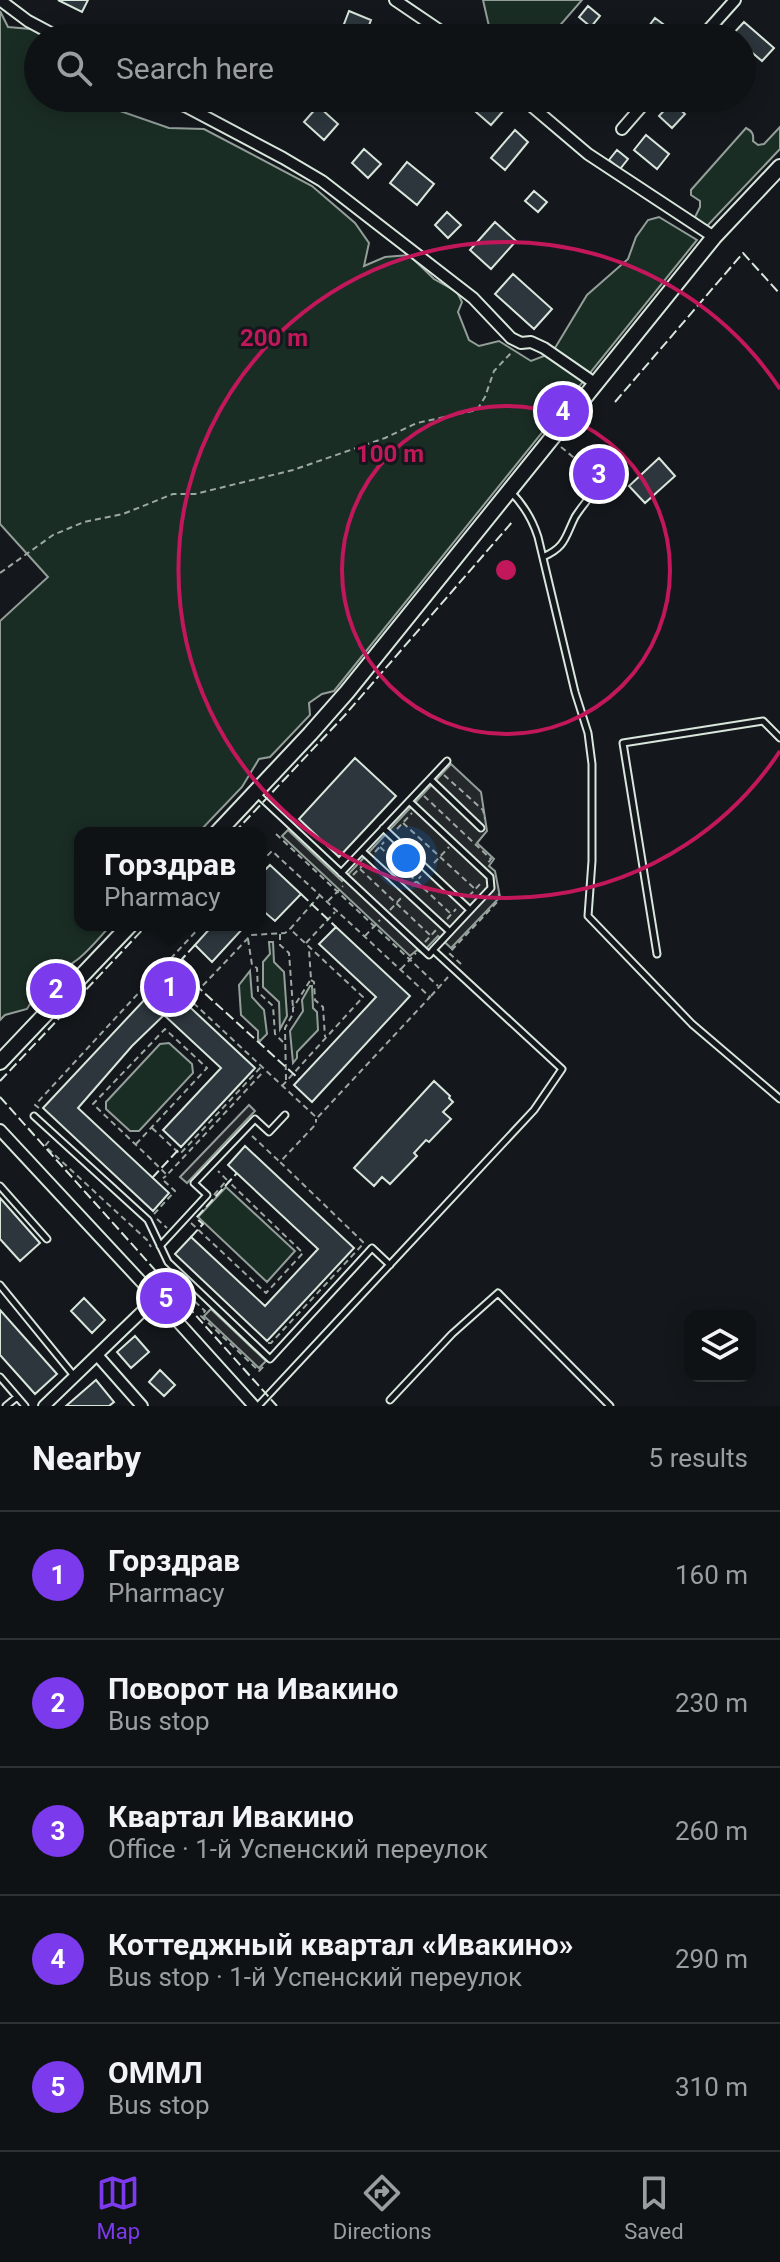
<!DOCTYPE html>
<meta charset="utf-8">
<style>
:root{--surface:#0f1215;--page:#1d2022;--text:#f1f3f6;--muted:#9b9ea0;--line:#2f3234;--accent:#7c3aed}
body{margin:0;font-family:Roboto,sans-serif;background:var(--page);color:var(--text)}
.controls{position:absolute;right:24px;bottom:24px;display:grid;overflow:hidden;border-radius:16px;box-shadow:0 4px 20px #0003}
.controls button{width:72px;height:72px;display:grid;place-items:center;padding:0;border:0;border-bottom:2px solid var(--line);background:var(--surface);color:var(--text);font:40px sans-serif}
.you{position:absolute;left:406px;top:858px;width:28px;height:28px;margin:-20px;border:6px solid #fff;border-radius:50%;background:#1a73e8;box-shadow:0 0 0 12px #1a73e833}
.badge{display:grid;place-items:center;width:52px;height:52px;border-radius:50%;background:var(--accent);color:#fff;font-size:26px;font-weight:700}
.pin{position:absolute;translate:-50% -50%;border:4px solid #fff;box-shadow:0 2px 8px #0006}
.popup{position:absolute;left:74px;top:827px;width:192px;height:104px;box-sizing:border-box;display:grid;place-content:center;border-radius:16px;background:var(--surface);filter:drop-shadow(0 2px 6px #0005);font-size:26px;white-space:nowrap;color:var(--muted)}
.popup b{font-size:30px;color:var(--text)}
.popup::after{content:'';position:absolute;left:50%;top:100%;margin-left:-16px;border:16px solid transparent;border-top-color:var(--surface)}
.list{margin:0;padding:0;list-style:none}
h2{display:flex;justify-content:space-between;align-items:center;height:104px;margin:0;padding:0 32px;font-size:34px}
h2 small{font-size:26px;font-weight:400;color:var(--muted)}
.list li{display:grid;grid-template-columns:52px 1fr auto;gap:24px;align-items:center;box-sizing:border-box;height:128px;padding:0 32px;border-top:2px solid var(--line)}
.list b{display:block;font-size:30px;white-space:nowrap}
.list p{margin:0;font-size:26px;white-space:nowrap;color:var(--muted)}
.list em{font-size:26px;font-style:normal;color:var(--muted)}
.icon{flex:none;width:44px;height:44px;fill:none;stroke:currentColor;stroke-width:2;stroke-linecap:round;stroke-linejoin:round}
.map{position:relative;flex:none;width:780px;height:1406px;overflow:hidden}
.search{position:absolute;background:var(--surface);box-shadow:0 4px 20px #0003;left:24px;right:24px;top:24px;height:88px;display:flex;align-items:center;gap:20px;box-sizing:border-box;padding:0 28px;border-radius:44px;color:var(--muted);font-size:30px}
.sheet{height:744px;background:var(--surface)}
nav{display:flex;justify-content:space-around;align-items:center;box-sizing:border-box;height:112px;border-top:2px solid var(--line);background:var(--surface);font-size:22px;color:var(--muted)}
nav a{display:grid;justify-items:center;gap:4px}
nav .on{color:var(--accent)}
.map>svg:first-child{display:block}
</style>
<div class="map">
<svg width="780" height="1406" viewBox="0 0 780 1406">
<rect width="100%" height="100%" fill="#14181c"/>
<path fill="#1a2d24" stroke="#939e99" stroke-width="2" d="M 483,0 L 582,0 L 549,38 L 497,38 L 491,35 Z
M 0,11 L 8,27 L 31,29 L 47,38 L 38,38 L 38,98 L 117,98 L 120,111 L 169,128 L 204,129 L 312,186 L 355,223 L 369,243 L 364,266 L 385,257 L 409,255 L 434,279 L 457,292 L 462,302 L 458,312 L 469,340 L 479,346 L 499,341 L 531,361 L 552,353 L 587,295 L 628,259 L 636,237 L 648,220 L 659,217 L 697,240 L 334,691 L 322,694 L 309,703 L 310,715 L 270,757 L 259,759 L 242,787 L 198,833 L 80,833 L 80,925 L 111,925 C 94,943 76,969 50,972 L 27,1009 L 5,1015 L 0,1020 L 0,621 L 48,577 L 0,524 Z
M 780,127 L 780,149 L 708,225 L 703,225 L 695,217 L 700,207 L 700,201 L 691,195 L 691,190 L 746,128 C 752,131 754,134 753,141 L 758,145 L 764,144 Z
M 269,942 L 273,942 L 274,962 L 284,972 L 287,1016 L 280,1029 L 279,1002 L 263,987 L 263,962 L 270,954 Z
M 250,971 L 252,997 L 264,1010 L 267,1034 L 260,1041 L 258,1039 L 258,1031 L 241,1015 L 239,985 Z
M 310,986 L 312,986 L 313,1008 L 317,1012 L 318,1030 L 297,1052 L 297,1058 L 293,1063 L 290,1031 L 303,1011 L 302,1000 Z
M 169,1043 L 192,1064 L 193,1073 L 139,1131 L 130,1131 L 106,1109 L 106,1102 L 160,1044 Z
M 226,1187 L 295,1251 L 267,1282 L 198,1217 Z"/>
<path fill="#24282b" stroke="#939e99" stroke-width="2" d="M 451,764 L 481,792 L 487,831 L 477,843 L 494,859 L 489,866 L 495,871 L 500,897 L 451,948 L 438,936 L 422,953 L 417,950 L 410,956 L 282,836 L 288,830 L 342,881 Z
M 249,1105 L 255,1111 L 187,1183 L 180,1177 Z
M 211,1309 L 266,1361 L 259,1368 L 204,1316 Z"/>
<path fill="#2c363c" stroke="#d8e6dc" stroke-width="2" d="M 58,0 L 88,0 L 82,12 Z
M 588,6 L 600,16 L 591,27 L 579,17 Z
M 349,11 L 371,20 L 364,38 L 356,38 L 341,32 Z
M 655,18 L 671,30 L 665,38 L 657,38 L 646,30 Z
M 744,22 L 774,48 L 762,61 L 742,44 L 742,38 L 735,38 L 732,35 Z
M 462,98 L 491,98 L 504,110 L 491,125 L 461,99 Z
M 672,102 L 685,114 L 672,128 L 659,116 Z
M 318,106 L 338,124 L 324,140 L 304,122 Z
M 515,130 L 528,142 L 505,170 L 491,158 Z
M 646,135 L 669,154 L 657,169 L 634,150 Z
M 364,149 L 381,164 L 368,178 L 352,163 Z
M 617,150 L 628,159 L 620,169 L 609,160 Z
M 407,162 L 434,184 L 417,205 L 390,183 Z
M 534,191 L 547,202 L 538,212 L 525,201 Z
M 447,212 L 461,225 L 448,238 L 435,225 Z
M 495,222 L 516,241 L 491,269 L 470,250 Z
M 513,274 L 552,309 L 534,329 L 495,294 Z
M 659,458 L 675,476 L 645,503 L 629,486 Z
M 598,466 L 618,482 L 605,497 L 585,481 Z
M 355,758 L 396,796 L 339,857 L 299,819 Z
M 270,865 L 301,894 L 275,921 L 261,909 L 260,910 L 260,875 Z
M 213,925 L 246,925 L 212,962 L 195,945 Z
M 336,927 L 410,996 L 312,1102 L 294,1085 L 376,997 L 319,944 Z
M 162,981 L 255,1068 L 181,1147 L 163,1130 L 221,1068 L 164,1015 L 132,1046 L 78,1108 L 169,1193 L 153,1211 L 43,1108 Z
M 434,1081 L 450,1096 L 449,1098 L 453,1102 L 443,1112 L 451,1119 L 429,1142 L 426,1140 L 414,1153 L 417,1156 L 390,1184 L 382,1177 L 374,1186 L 354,1168 Z
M 245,1146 L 354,1248 L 267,1341 L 175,1254 L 191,1237 L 265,1306 L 318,1249 L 228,1165 Z
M 0,1198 L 40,1243 L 20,1261 L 0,1239 Z
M 84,1298 L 105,1320 L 92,1333 L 71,1311 Z
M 0,1310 L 57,1374 L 35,1394 L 0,1355 Z
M 135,1336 L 149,1352 L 131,1368 L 117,1352 Z
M 160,1370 L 175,1385 L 164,1396 L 149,1382 Z
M 96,1380 L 114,1402 L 109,1406 L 66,1406 Z"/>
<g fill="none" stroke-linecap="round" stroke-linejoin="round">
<g stroke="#d8e6dc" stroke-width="9">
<path id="service" d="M 510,491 C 524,505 532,518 538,537 L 575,692 L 588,733 L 592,764 L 592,861 L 588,916 L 692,1024 L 780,1099
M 543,557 C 566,547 565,537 575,517 C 580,509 586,502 591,495
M 430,779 L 447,761
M 256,793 L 429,955 L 433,950 L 562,1069 L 534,1110 L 258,1406
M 409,801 L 490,877 L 491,888 L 433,950
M 383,828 L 470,910
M 362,851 L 450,932
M 341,873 L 430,779 L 481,828
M 657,954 L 623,743 L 763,721 L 780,738
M 34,1116 L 148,1220 L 168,1262 L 270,1359 L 372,1248 L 390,1265
M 0,1186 L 47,1239
M 160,1246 L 207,1195 L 194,1183 L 255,1119 L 269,1132 L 285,1115
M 0,1285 L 75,1377
M 0,1377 L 25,1406
M 390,1400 L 452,1334 L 498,1293 L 610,1406
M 6,1406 L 17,1397"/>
</g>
<g stroke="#d8e6dc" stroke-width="14">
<path id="minor" d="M 0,0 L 28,21 L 60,38
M 395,0 L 451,38
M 701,38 L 735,0
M 164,98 L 187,107 L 283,158 L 322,181 L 473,298 L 511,338 L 521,343 L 531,342 L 544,348 L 596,384
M 522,98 L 588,154 L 714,237
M 622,129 L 649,98
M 0,1130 L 161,1303 L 254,1406
M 97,1355 L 142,1406
M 44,1406 L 156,1298"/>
</g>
<g stroke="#d8e6dc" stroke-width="18">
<path id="secondary" d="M 217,833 L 310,734 L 347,692 L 714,237 L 780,167
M 0,1062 L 130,925"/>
</g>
<path stroke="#9da8a2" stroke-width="2" stroke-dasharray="6 4" stroke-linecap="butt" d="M 561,447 L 590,471 L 583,480 L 582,487 L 586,490
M 0,573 L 53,535 L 84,522 L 123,514 L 173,494 L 195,494 L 293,470 L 385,438 L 417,423 L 477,410 L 485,397 L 494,371 L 512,352
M 444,775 L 483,810 L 485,819
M 424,796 L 491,859 L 488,863
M 403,823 L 475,889
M 397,829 L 412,813
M 276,834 L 438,986
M 380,847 L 451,914
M 375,852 L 384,842
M 434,863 L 449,847
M 360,869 L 431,936
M 353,875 L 365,863
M 412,886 L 421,876
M 469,896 L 481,883
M 328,901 L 343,886
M 390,910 L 402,897
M 447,919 L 456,909
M 202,925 L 159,971 L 317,1118 L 430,997 L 272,851 L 260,863
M 280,934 L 280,945 L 289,953 L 293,1008
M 365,936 L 380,920
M 248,939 L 252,965 L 257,968 L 258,992 L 273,1006 L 275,1034 L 284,1043
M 425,942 L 437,929
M 306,943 L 335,912
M 461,964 L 449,953 L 500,899 L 498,892
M 401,969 L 416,953
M 311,980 L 314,982 L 315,1000 L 323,1007 L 325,1037
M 431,996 L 448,977
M 189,1000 L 251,935 L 285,933 L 289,930
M 286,1080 L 285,1028 L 293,1014 L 293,1008 L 311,979 L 309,950
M 282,1086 L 363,997 L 290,929 L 319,896
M 39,1108 L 35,1105 L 158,972
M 152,1128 L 180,1154 L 261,1067
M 252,1136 L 280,1162
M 49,1141 L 45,1146 L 147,1240 L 151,1247
M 136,1144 L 207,1068 L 165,1029 L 93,1104 C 118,1128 143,1151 167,1175 L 264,1071
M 214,1195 L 227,1180 L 218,1171
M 154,1214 L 175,1191 L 162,1179 L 166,1176
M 157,1219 L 167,1228
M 191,1223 L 266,1293 L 303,1253 L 228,1181
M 173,1281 L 205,1311 L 201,1316 L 259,1371 L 264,1366
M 268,1343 L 271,1343 L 364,1243 L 280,1162 L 316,1124 L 316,1119"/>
<use href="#service" stroke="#14181c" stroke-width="5"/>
<use href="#minor" stroke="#14181c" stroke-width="10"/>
<use href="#secondary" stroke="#14181c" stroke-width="14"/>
<path stroke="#d8e6dc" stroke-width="2" stroke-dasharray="10 4" stroke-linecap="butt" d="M 615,402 L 743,253 L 780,294
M 234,833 L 345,715 L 513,521
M 301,894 L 336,927
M 195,945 L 182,959 L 185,962 L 178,969 L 299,1079
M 0,1081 L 147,925
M 0,1097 L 277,1406
M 152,1178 L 181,1147
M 191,1237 L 203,1224 L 196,1218 L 237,1173"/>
</g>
<g fill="none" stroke="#c2185b" stroke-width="4">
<circle cx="506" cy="570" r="164"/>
<path d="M780 751A328 328 0 1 1 780 389"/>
</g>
<circle cx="506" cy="570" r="12" fill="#c2185b" stroke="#14181c" stroke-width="4"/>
<g font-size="24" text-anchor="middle" font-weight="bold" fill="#c2185b" stroke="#14181c" stroke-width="6" stroke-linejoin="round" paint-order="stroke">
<text x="274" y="346">200 m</text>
<text x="390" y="462">100 m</text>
</g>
</svg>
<div class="controls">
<button><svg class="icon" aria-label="layers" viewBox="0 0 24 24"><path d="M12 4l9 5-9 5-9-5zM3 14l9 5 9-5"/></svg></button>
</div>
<div class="you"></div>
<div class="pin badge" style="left:170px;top:987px">1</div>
<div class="popup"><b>Горздрав</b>Pharmacy</div>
<div class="pin badge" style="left:56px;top:989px">2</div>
<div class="pin badge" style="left:599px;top:474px">3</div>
<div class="pin badge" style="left:563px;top:411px">4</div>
<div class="pin badge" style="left:166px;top:1298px">5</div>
<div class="search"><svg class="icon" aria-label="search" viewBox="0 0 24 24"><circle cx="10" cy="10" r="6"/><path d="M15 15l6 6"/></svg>Search here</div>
</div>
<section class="sheet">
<h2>Nearby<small>5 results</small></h2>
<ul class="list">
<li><span class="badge">1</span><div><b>Горздрав</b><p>Pharmacy</p></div><em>160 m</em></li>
<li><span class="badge">2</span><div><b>Поворот на Ивакино</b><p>Bus stop</p></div><em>230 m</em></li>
<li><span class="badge">3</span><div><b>Квартал Ивакино</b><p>Office · 1-й Успенский переулок</p></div><em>260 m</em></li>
<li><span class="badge">4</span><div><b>Коттеджный квартал «Ивакино»</b><p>Bus stop · 1-й Успенский переулок</p></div><em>290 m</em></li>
<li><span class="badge">5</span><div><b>ОММЛ</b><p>Bus stop</p></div><em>310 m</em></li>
</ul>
</section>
<nav>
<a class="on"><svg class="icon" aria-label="map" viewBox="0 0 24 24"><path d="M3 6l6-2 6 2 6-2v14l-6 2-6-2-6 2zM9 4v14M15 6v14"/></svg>Map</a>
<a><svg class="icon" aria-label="directions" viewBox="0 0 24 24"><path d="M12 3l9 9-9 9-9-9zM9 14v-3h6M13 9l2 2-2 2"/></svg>Directions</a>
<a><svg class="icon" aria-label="saved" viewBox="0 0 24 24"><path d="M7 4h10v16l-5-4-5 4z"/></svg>Saved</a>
</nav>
